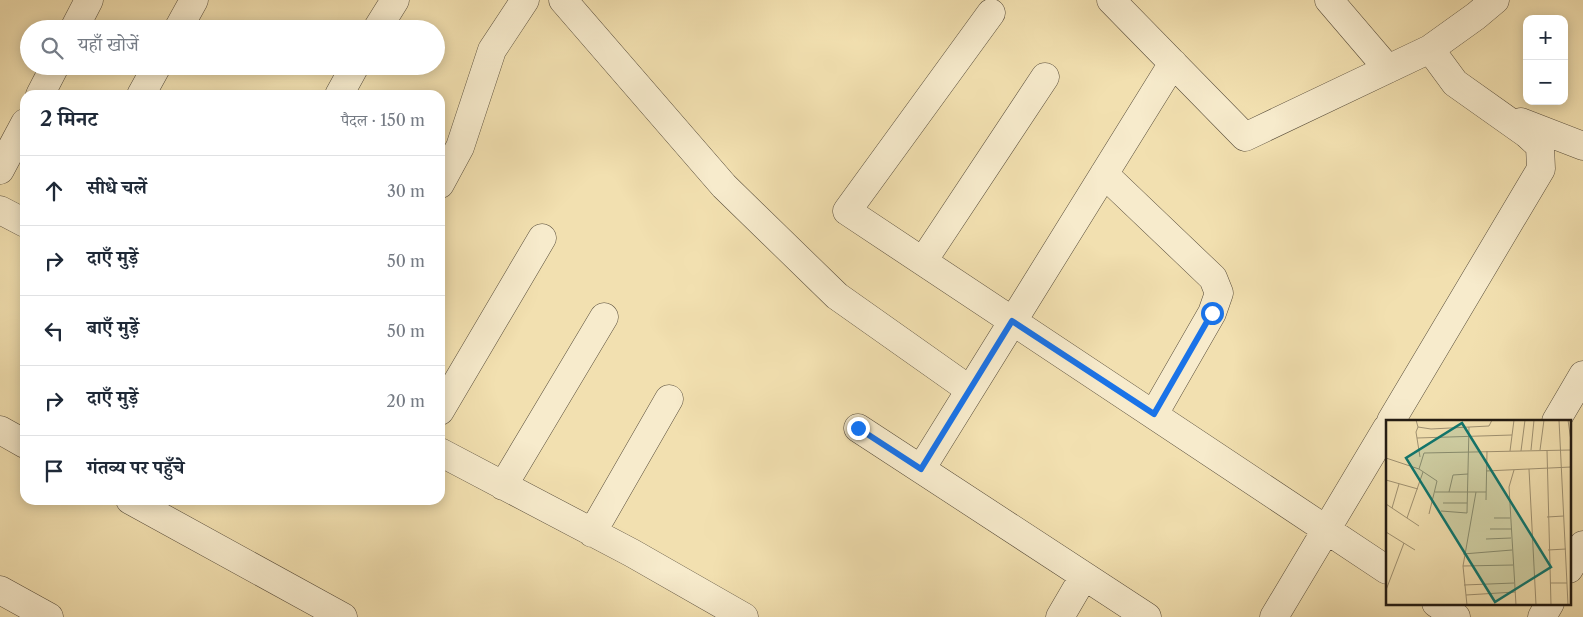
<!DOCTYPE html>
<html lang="hi">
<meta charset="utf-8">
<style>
:root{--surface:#fff;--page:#f2f2f3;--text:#1f2937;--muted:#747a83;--line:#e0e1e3}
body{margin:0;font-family:"Libre Caslon Text","Noto Serif Devanagari",serif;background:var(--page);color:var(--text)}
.controls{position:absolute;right:15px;top:15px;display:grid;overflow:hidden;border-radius:10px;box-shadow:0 2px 12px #0003}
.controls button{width:45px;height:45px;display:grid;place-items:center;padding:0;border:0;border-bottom:1px solid var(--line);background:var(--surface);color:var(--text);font:25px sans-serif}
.stop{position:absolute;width:15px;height:15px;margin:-11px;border:4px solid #1a73e8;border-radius:50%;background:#fff}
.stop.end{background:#1a73e8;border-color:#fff;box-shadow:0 1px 5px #0008}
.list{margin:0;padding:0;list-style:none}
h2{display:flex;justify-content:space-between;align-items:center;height:65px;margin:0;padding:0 20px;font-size:21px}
h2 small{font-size:16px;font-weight:400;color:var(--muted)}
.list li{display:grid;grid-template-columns:32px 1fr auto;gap:15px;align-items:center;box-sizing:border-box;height:70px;padding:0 20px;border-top:1px solid var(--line)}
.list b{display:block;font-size:19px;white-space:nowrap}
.list em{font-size:16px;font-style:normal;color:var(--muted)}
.icon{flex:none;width:28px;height:28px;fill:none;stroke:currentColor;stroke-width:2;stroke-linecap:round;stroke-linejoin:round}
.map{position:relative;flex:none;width:1583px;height:617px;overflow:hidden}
.search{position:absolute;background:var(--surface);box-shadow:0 2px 12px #0003;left:20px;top:20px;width:425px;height:55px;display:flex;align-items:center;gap:12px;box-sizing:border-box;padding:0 18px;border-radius:28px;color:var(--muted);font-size:19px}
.panel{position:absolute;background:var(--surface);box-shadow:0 2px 12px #0003;left:20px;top:90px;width:425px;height:415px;border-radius:15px}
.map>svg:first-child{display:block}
</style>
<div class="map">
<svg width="1583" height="617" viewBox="0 0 1583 617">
<rect width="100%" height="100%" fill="#f2e0b0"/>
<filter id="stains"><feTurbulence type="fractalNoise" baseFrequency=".004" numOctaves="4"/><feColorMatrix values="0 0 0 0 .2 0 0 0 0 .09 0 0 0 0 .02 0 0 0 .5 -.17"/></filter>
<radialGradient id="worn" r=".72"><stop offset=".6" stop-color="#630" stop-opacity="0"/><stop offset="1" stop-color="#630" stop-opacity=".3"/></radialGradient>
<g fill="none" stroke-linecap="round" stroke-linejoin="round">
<g stroke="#574c3a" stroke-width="29">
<path id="street" d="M 563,0 L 724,186 L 837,296 L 970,390
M 1111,0 L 1245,137 L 1430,49
M 1329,0 L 1388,69
M 991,13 L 847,211 L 1387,570
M 74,29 L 89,0
M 178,29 L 194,0
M 377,29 L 395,0
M 40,95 L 55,66
M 141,95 L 157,66
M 339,95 L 355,66
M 1521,122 L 1583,146
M 0,170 L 25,123
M 1104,174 L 1213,278 L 1219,293 L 1212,313 L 1154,414
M 440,184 L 460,147 L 492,50 L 525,0
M 0,210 L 25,223
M 923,261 L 1045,77
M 440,411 L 542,238
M 1391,421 L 1541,169 L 1540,146 L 1527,134 L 1455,83 L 1430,49 L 1476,16 L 1495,0
M 1556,421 L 1583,375
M 858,428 L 1147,617
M 0,430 L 25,444
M 440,452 L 632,553 L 744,617
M 921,469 L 1173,63
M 503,486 L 604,317
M 130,500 L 343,617
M 592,533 L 669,399
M 1569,569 L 1583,545
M 0,590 L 49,617
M 1436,603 L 1456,617
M 1060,617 L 1084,576
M 1274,617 L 1387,428
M 1542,617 L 1550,603"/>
</g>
<use href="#street" stroke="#f7ebcc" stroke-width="28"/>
</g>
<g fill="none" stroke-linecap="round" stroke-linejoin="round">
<path stroke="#1a73e8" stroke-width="6" d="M 858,428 L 921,469 L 1012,321 L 1154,414 L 1212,313"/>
</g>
<g transform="translate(1386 420)">
<rect width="185" height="185" fill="#f2e0b0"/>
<path fill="none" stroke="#9f9171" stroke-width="1" d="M 30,0 L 32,7 L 45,9 L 103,6 L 106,0M 173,0 L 182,185M 182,0 L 185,21M 32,7 L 30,12 L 34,37M 31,18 L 126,15M 145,30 L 148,0M 154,30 L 158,0M 161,30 L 165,185M 124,31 L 128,0M 135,31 L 139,0M 0,38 L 33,49 L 38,33 L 185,30M 33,49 L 51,61 L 43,94M 143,49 L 150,185M 128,50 L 123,67 L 130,185M 100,51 L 185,47M 0,60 L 32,69M 49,72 L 100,72M 63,72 L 67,55 L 82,54M 100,80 L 101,31M 57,83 L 81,83M 0,84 L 33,106M 6,88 L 13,64M 55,91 L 81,93 L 83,7M 161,97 L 178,96M 21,98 L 37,52M 108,98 L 124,98M 104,109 L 125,109M 0,112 L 29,130M 100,119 L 125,118M 162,130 L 180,129M 77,134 L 126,130M 77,146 L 90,72M 164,163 L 181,163M 78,165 L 128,163M 0,170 L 18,123M 80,175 L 129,172M 81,185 L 77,146 L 127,145"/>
<path fill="#0f766e" fill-opacity="0.15" stroke="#0f766e" stroke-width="2.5" d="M 76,3 L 165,147 L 109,182 L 20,38 Z"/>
<rect width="185" height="185" fill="none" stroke="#231b12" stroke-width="2.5"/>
</g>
<rect width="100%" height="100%" filter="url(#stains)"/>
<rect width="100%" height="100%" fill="url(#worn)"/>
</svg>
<div class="controls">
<button>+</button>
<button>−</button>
</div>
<div class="stop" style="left:1212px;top:313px"></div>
<div class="stop end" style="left:858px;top:428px"></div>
<div class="search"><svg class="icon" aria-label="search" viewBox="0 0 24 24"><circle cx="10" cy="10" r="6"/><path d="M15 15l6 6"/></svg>यहाँ खोजें</div>
<section class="panel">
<h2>2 मिनट<small>पैदल · 150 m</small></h2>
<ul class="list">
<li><svg class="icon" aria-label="ahead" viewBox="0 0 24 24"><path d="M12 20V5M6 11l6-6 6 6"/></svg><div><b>सीधे चलें</b></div><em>30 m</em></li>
<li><svg class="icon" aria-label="right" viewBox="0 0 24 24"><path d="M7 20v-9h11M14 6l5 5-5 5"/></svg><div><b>दाएँ मुड़ें</b></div><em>50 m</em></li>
<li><svg class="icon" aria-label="left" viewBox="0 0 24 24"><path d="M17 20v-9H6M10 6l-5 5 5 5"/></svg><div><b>बाएँ मुड़ें</b></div><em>50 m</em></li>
<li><svg class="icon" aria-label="right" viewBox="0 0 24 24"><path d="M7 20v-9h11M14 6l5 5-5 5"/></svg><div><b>दाएँ मुड़ें</b></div><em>20 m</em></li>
<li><svg class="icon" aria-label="arrive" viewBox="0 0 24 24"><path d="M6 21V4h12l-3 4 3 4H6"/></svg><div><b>गंतव्य पर पहुँचे</b></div></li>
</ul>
</section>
</div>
